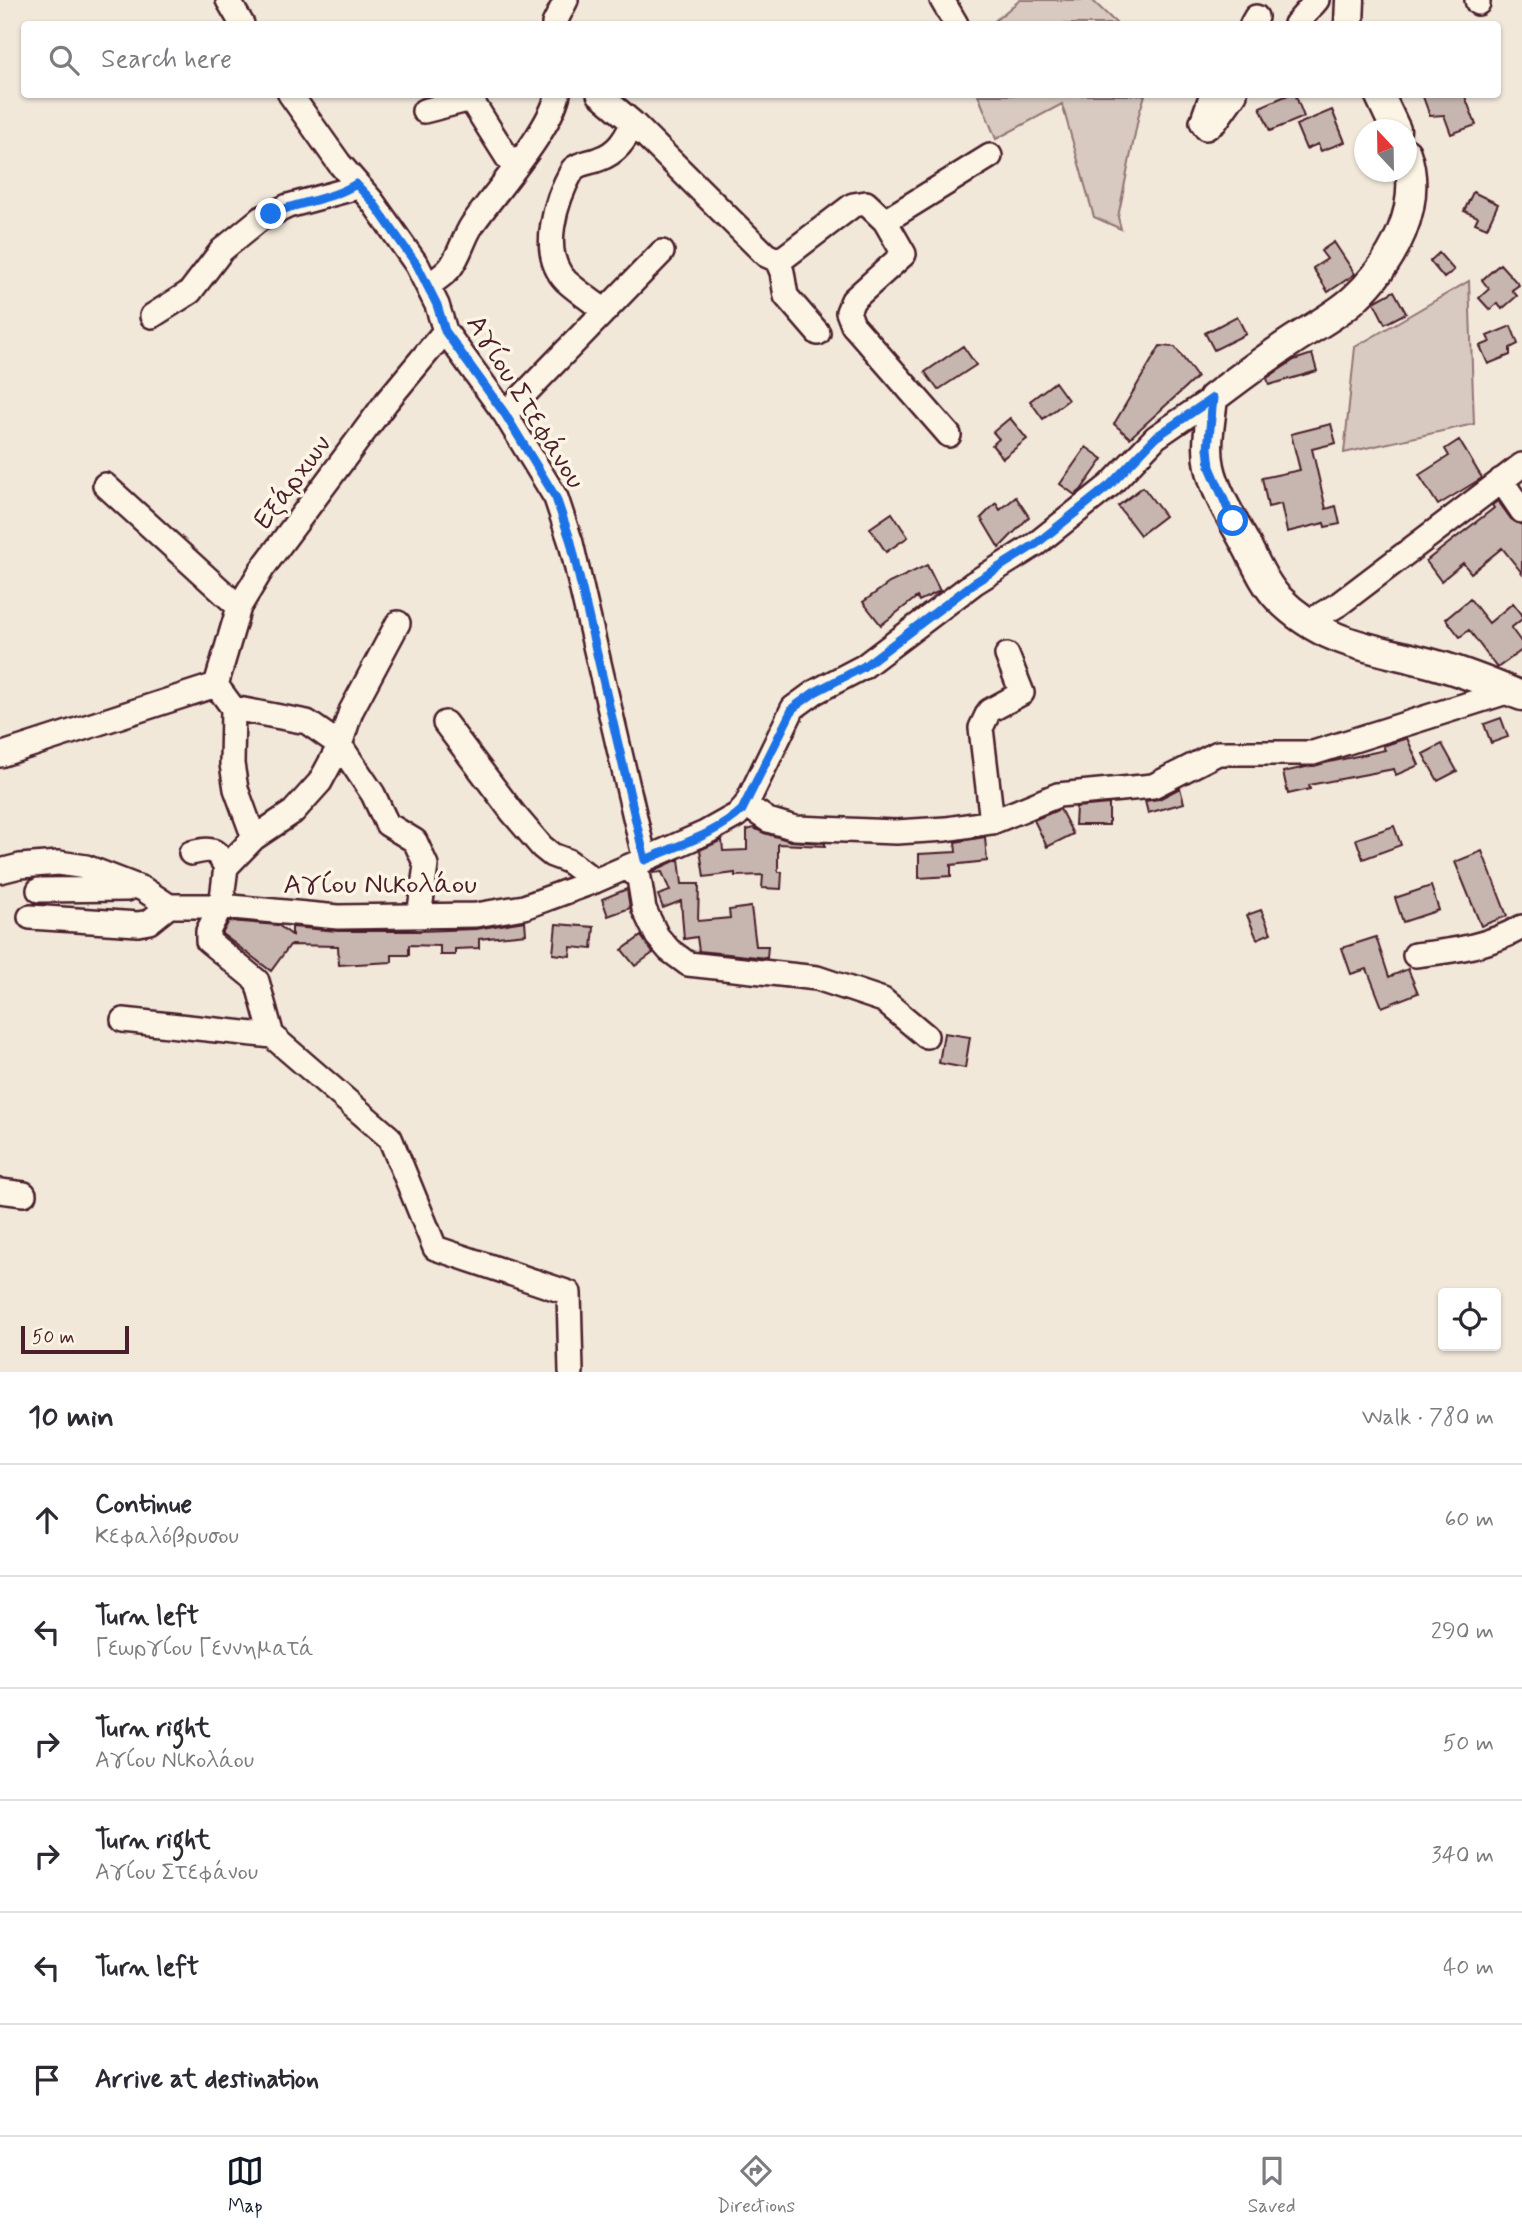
<!DOCTYPE html>
<meta charset="utf-8">
<style>
:root{--surface:#fff;--page:#f7f7f7;--text:#2b2b33;--muted:#7c7c81;--line:#e1e1e2;--accent:#111827}
body{margin:0;font-family:Mynerve,sans-serif;background:var(--page);color:var(--text)}
.controls{position:absolute;right:21px;bottom:21px;display:grid;overflow:hidden;border-radius:7px;box-shadow:0 2px 5px #0004}
.controls button{width:63px;height:63px;display:grid;place-items:center;padding:0;border:0;border-bottom:2px solid var(--line);background:var(--surface);color:var(--text);font:35px sans-serif}
.compass{position:absolute;left:1354px;top:119px;width:63px;height:63px;border-radius:50%;background:var(--surface);box-shadow:0 2px 5px #0004;rotate:338deg}
.scale{position:absolute;left:21px;bottom:18px;width:108px;box-sizing:border-box;padding-left:7px;border:4px solid #4a1f2b;border-top:0;font-size:19px;line-height:24px;white-space:nowrap;color:#4a1f2b;-webkit-text-stroke:5px #fcf5e5;paint-order:stroke}
.stop{position:absolute;width:21px;height:21px;margin:-16px;border:5px solid #1a73e8;border-radius:50%;background:#fff}
.stop.end{background:#1a73e8;border-color:#fff;box-shadow:0 2px 7px #0008}
.list{margin:0;padding:0;list-style:none}
h2{display:flex;justify-content:space-between;align-items:center;height:91px;margin:0;padding:0 28px;font-size:30px}
h2 small{font-size:23px;font-weight:400;color:var(--muted)}
.list li{display:grid;grid-template-columns:46px 1fr auto;gap:21px;align-items:center;box-sizing:border-box;height:112px;padding:0 28px;border-top:2px solid var(--line)}
.list b{display:block;font-size:26px;white-space:nowrap}
.list p{margin:0;font-size:23px;white-space:nowrap;color:var(--muted)}
.list em{font-size:23px;font-style:normal;color:var(--muted)}
.icon{flex:none;width:38px;height:38px;fill:none;stroke:currentColor;stroke-width:2;stroke-linecap:round;stroke-linejoin:round}
.map{position:relative;flex:none;width:1522px;height:1372px;overflow:hidden}
.search{position:absolute;background:var(--surface);box-shadow:0 2px 5px #0004;left:21px;right:21px;top:21px;height:77px;display:flex;align-items:center;gap:18px;box-sizing:border-box;padding:0 24px;border-radius:7px;color:var(--muted);font-size:26px}
.sheet{height:763px;background:var(--surface)}
nav{display:flex;justify-content:space-around;align-items:center;box-sizing:border-box;height:98px;border-top:2px solid var(--line);background:var(--surface);font-size:19px;color:var(--muted)}
nav a{display:grid;justify-items:center;gap:4px}
nav .on{color:var(--accent)}
.map>svg:first-child{display:block}
</style>
<div class="map">
<svg width="1522" height="1372" viewBox="0 0 1522 1372">
<rect width="100%" height="100%" fill="#f1e8da"/>
<filter id="ink" filterUnits="userSpaceOnUse"><feTurbulence type="fractalNoise" baseFrequency=".0143" numOctaves="2"/><feDisplacementMap in="SourceGraphic" scale="14" xChannelSelector="R" yChannelSelector="G"/><feConvolveMatrix kernelMatrix="1 2 1 2 8 2 1 2 1" color-interpolation-filters="sRGB"/></filter>
<g filter="url(#ink)">
<path fill="#d8cac0" stroke="#917476" stroke-width="2" d="M 1020,0 L 1092,0 L 1117,24 L 991,24 Z
M 978,95 L 1145,95 L 1139,114 L 1118,217 L 1121,229 L 1094,217 L 1062,104 L 996,139 Z
M 1469,281 L 1474,424 L 1344,453 L 1355,347 Z"/>
<path fill="#c7b6af" stroke="#4a1f2b" stroke-width="2" d="M 1290,94 L 1295,94 L 1304,117 L 1270,131 L 1260,107 Z
M 1422,94 L 1464,94 L 1476,125 L 1451,134 L 1444,115 L 1430,116 Z
M 1332,110 L 1345,142 L 1321,151 L 1318,144 L 1306,149 L 1296,125 Z
M 1473,192 L 1498,204 L 1487,228 L 1475,223 L 1478,217 L 1464,211 Z
M 1334,242 L 1355,274 L 1328,292 L 1313,268 L 1327,259 L 1321,251 Z
M 1439,253 L 1454,270 L 1444,278 L 1430,261 Z
M 1500,264 L 1519,285 L 1512,290 L 1517,296 L 1502,309 L 1497,303 L 1490,310 L 1479,298 L 1489,289 L 1482,280 Z
M 1394,291 L 1406,313 L 1385,324 L 1374,302 Z
M 1237,316 L 1246,334 L 1214,350 L 1205,333 Z
M 1511,326 L 1518,344 L 1510,348 L 1510,355 L 1488,364 L 1480,346 L 1490,342 L 1487,336 Z
M 963,346 L 976,365 L 938,390 L 925,372 Z
M 1160,346 L 1175,347 L 1197,377 L 1130,438 L 1114,424 Z
M 1312,354 L 1317,371 L 1269,385 L 1267,378 L 1294,360 Z
M 1055,382 L 1068,400 L 1043,419 L 1030,401 Z
M 1010,418 L 1027,439 L 1003,458 L 992,445 L 999,439 L 993,432 Z
M 1331,424 L 1336,443 L 1312,449 L 1326,509 L 1336,506 L 1340,524 L 1325,527 L 1324,523 L 1287,532 L 1281,504 L 1268,507 L 1262,478 L 1300,470 L 1291,434 Z
M 1459,440 L 1482,478 L 1438,505 L 1419,475 L 1449,456 L 1445,449 Z
M 1086,447 L 1103,459 L 1081,490 L 1075,495 L 1060,484 Z
M 1143,487 L 1165,516 L 1140,535 L 1118,506 Z
M 1016,497 L 1029,517 L 999,548 L 981,518 L 996,503 L 1000,510 Z
M 1498,501 L 1511,519 L 1522,525 L 1522,573 L 1502,548 L 1471,573 L 1463,563 L 1441,581 L 1426,561 L 1494,508 L 1492,505 Z
M 892,513 L 908,537 L 886,552 L 870,528 Z
M 927,565 L 940,591 L 919,601 L 917,597 L 881,625 L 863,602 L 889,583 Z
M 1470,599 L 1489,623 L 1513,603 L 1522,614 L 1522,619 L 1511,628 L 1522,643 L 1522,650 L 1497,668 L 1469,630 L 1460,637 L 1446,619 Z
M 1501,718 L 1508,737 L 1491,743 L 1484,724 Z
M 1407,738 L 1419,765 L 1396,775 L 1394,769 L 1309,785 L 1310,789 L 1288,794 L 1283,772 L 1385,750 L 1383,746 Z
M 1442,744 L 1457,771 L 1438,781 L 1423,754 Z
M 1180,788 L 1184,803 L 1148,813 L 1145,801 L 1159,799 Z
M 1109,804 L 1109,825 L 1075,825 L 1076,807 Z
M 1060,809 L 1073,834 L 1047,847 L 1034,820 Z
M 1394,826 L 1401,845 L 1363,859 L 1356,839 Z
M 754,828 L 764,833 L 791,841 L 825,843 L 825,846 L 778,844 L 778,872 L 782,872 L 781,889 L 762,888 L 763,875 L 735,876 L 735,873 L 704,877 L 700,850 L 722,840 L 723,851 L 747,850 L 747,830 Z
M 985,837 L 987,861 L 951,865 L 951,876 L 919,878 L 919,854 L 956,852 L 955,842 Z
M 1482,851 L 1507,916 L 1481,926 L 1455,862 Z
M 679,859 L 682,884 L 699,884 L 698,921 L 730,918 L 729,910 L 751,907 L 756,946 L 768,946 L 767,958 L 699,951 L 697,937 L 684,939 L 681,901 L 663,908 L 658,895 L 670,891 L 662,872 L 653,873 L 653,871 Z
M 1431,886 L 1439,910 L 1403,922 L 1395,898 Z
M 627,889 L 630,908 L 608,916 L 602,899 Z
M 1261,910 L 1271,933 L 1257,939 L 1247,915 Z
M 229,921 L 278,925 L 292,935 L 292,927 L 338,931 L 418,931 L 476,929 L 525,921 L 526,934 L 479,939 L 479,948 L 455,949 L 455,955 L 440,955 L 440,946 L 409,945 L 409,955 L 392,955 L 392,962 L 339,965 L 338,946 L 290,945 L 271,971 L 222,934 Z
M 556,924 L 594,927 L 592,949 L 571,947 L 570,956 L 553,954 Z
M 641,936 L 653,953 L 635,966 L 622,950 Z
M 1376,937 L 1389,977 L 1408,969 L 1418,993 L 1382,1007 L 1367,969 L 1351,974 L 1342,948 Z
M 944,1033 L 970,1037 L 965,1068 L 939,1063 Z"/>
<g fill="none" stroke-linecap="round" stroke-linejoin="round">
<g stroke="#4a1f2b" stroke-width="28">
<path id="minor" d="M 228,0 L 242,24
M 942,0 L 956,24
M 1477,0 L 1478,3
M 554,24 L 566,0
M 1252,24 L 1256,17
M 1296,24 L 1317,0
M 290,94 L 339,163 L 372,201 L 417,265 L 437,305 L 445,331 L 505,414 L 556,498 L 571,543 L 645,860
M 599,94 L 633,123 L 766,255 L 777,260 L 786,256 L 853,205 L 866,203 L 885,221 L 904,254 L 853,300 L 848,312 L 853,325 L 949,435
M 1212,94 L 1202,122 L 1206,128 L 1215,122 L 1235,94
M 424,111 L 467,100 L 473,103 L 514,168
M 885,221 L 990,156
M 777,260 L 782,272 L 786,296 L 818,333
M 429,285 C 436,280 444,275 450,268 C 460,255 463,239 472,225 C 497,189 548,134 558,94
M 605,311 C 592,301 578,292 566,281 C 538,253 556,199 573,169 C 581,162 590,163 599,159 C 617,153 625,140 633,123
M 152,316 L 190,292 L 222,250 L 260,219 L 288,206 L 347,190 L 356,184
M 505,414 L 662,252
M 1501,480 L 1522,511
M 105,485 L 239,607
M 398,623 L 351,711 L 340,745 L 320,782 L 293,812 L 254,838 L 226,867 L 221,906 L 208,931 L 208,941 L 257,981 L 272,1036 L 390,1138 L 435,1248 L 569,1293 L 571,1372
M 1307,623 L 1339,604 L 1522,465
M 216,685 L 239,607 L 262,569 L 387,401 L 445,331
M 216,685 L 233,708 L 307,722 L 340,745 L 373,794 L 387,824 L 415,841 L 426,865 L 419,917
M 233,708 L 232,764 L 236,789 L 254,838
M 445,723 L 513,813 L 542,847 L 552,855 L 568,861 L 595,881
M 0,755 L 216,685
M 746,805 L 768,820 L 795,828 L 896,832 L 946,829 L 992,822 L 1058,795 L 1153,786 L 1218,753 L 1313,753 L 1510,691
M 992,822 L 981,728 L 989,711 L 1022,693 L 1007,655
M 191,853 C 212,848 215,848 226,867
M 627,867 L 639,878 L 644,909 L 657,936 L 669,950 L 688,964 L 817,978 L 883,1000 L 926,1036
M 0,871 L 20,866 L 59,863 L 86,867 L 143,889 L 169,906 L 221,906 L 338,917 L 476,915 L 524,907 L 595,881 L 705,833 L 737,815 L 746,805 L 793,708 L 815,692 L 863,667 L 974,583 L 1036,544 L 1110,485 L 1156,437 L 1213,398
M 39,890 L 127,889
M 30,917 L 138,924 L 149,922 L 169,906
M 1415,955 C 1453,951 1489,946 1522,927
M 123,1020 L 272,1036
M 0,1191 L 24,1194"/>
</g>
<g stroke="#4a1f2b" stroke-width="33">
<path id="major" d="M 1349,24 L 1350,0
M 1379,94 L 1396,130
M 1406,153 C 1424,206 1393,262 1355,298 C 1337,315 1313,327 1292,341 C 1265,359 1239,378 1213,398 C 1211,419 1205,445 1210,467 C 1215,491 1231,517 1243,539 C 1254,558 1263,583 1278,598 C 1325,646 1377,648 1437,665 C 1467,673 1494,685 1522,696"/>
</g>
<use href="#minor" stroke="#fcf5e5" stroke-width="23"/>
<use href="#major" stroke="#fcf5e5" stroke-width="28"/>
</g>
</g>
<g fill="none" stroke-linecap="round" stroke-linejoin="round" filter="url(#ink)">
<path stroke="#1a73e8" stroke-width="9" d="M 271,214 C 298,202 331,200 356,184 L 372,201 L 417,265 L 437,305 L 445,331 L 505,414 L 556,498 L 571,542 L 645,860 C 676,846 717,834 742,810 L 793,708 L 815,692 L 863,667 L 974,583 L 1036,544 L 1110,485 L 1156,437 L 1213,398 L 1208,448 L 1210,467 L 1233,521"/>
</g>
<g text-anchor="middle" stroke-width="7" stroke-linejoin="round" paint-order="stroke">
<g font-size="28" fill="#4a1f2b" stroke="#fcf5e5">
<text transform="translate(527 401) rotate(58)" y="10">Αγίου Στεφάνου</text>
<text transform="translate(291 481) rotate(-53)" y="10">Εξάρχων</text>
<text x="380" y="893">Αγίου Νικολάου</text>
</g>
</g>
</svg>
<div class="controls">
<button><svg class="icon" aria-label="locate" viewBox="0 0 24 24"><circle cx="12" cy="12" r="6"/><path d="M12 2v4M12 18v4M2 12h4M18 12h4"/></svg></button>
</div>
<svg class="compass" viewBox="-18 -18 36 36"><path d="M0-13l5 13h-10z" fill="#e53935"/><path d="M0 13l5-13h-10z" fill="#7c7c81"/></svg>
<div class="scale">50 m</div>
<div class="stop" style="left:1233px;top:521px"></div>
<div class="stop end" style="left:271px;top:214px"></div>
<div class="search"><svg class="icon" aria-label="search" viewBox="0 0 24 24"><circle cx="10" cy="10" r="6"/><path d="M15 15l6 6"/></svg>Search here</div>
</div>
<section class="sheet">
<h2>10 min<small>Walk · 780 m</small></h2>
<ul class="list">
<li><svg class="icon" aria-label="ahead" viewBox="0 0 24 24"><path d="M12 20V5M6 11l6-6 6 6"/></svg><div><b>Continue</b><p>Κεφαλόβρυσου</p></div><em>60 m</em></li>
<li><svg class="icon" aria-label="left" viewBox="0 0 24 24"><path d="M17 20v-9H6M10 6l-5 5 5 5"/></svg><div><b>Turn left</b><p>Γεωργίου Γεννηματά</p></div><em>290 m</em></li>
<li><svg class="icon" aria-label="right" viewBox="0 0 24 24"><path d="M7 20v-9h11M14 6l5 5-5 5"/></svg><div><b>Turn right</b><p>Αγίου Νικολάου</p></div><em>50 m</em></li>
<li><svg class="icon" aria-label="right" viewBox="0 0 24 24"><path d="M7 20v-9h11M14 6l5 5-5 5"/></svg><div><b>Turn right</b><p>Αγίου Στεφάνου</p></div><em>340 m</em></li>
<li><svg class="icon" aria-label="left" viewBox="0 0 24 24"><path d="M17 20v-9H6M10 6l-5 5 5 5"/></svg><div><b>Turn left</b></div><em>40 m</em></li>
<li><svg class="icon" aria-label="arrive" viewBox="0 0 24 24"><path d="M6 21V4h12l-3 4 3 4H6"/></svg><div><b>Arrive at destination</b></div></li>
</ul>
</section>
<nav>
<a class="on"><svg class="icon" aria-label="map" viewBox="0 0 24 24"><path d="M3 6l6-2 6 2 6-2v14l-6 2-6-2-6 2zM9 4v14M15 6v14"/></svg>Map</a>
<a><svg class="icon" aria-label="directions" viewBox="0 0 24 24"><path d="M12 3l9 9-9 9-9-9zM9 14v-3h6M13 9l2 2-2 2"/></svg>Directions</a>
<a><svg class="icon" aria-label="saved" viewBox="0 0 24 24"><path d="M7 4h10v16l-5-4-5 4z"/></svg>Saved</a>
</nav>
